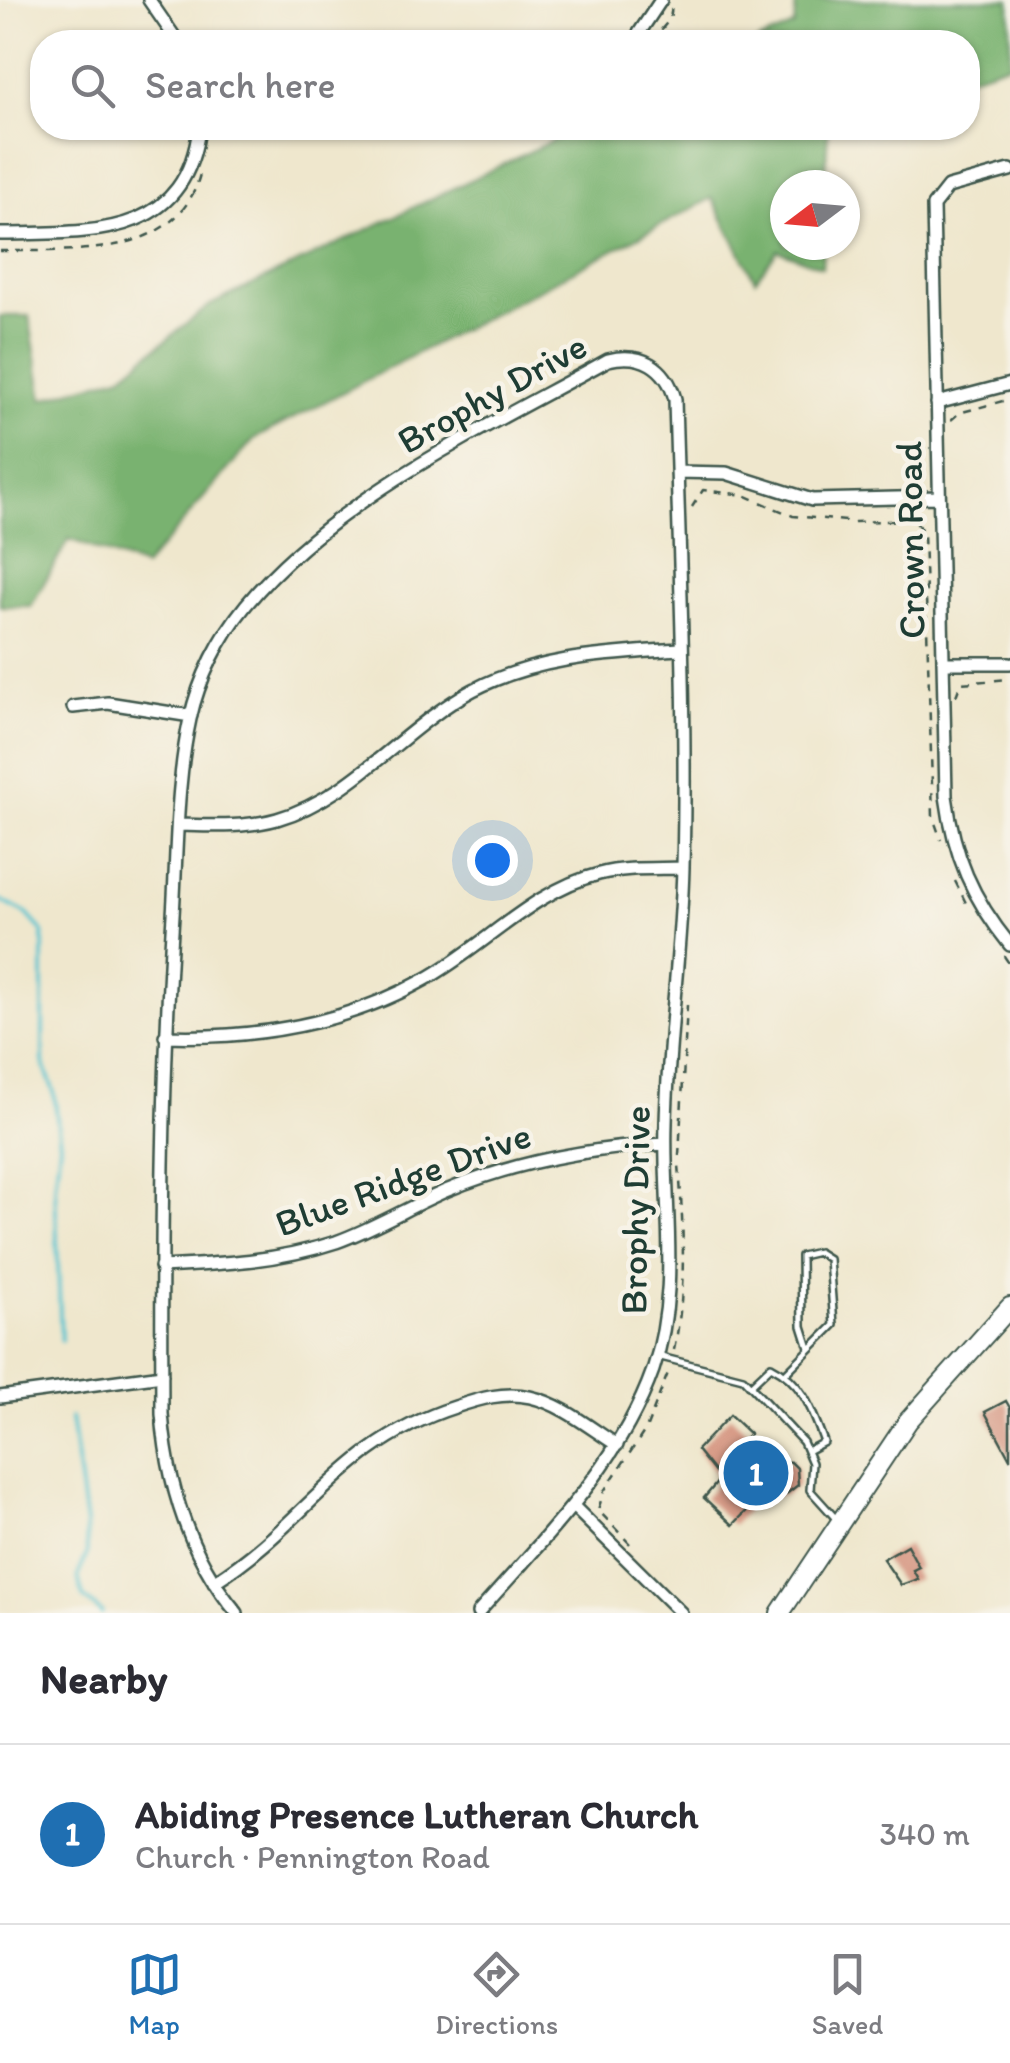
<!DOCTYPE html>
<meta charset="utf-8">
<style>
:root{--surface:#fff;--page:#f2f2f3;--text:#2b2b33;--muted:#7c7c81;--line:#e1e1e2;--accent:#1f6fb2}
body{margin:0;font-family:Itim,sans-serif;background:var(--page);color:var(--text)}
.compass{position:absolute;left:770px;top:170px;width:90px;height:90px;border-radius:50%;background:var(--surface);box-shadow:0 2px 8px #0004;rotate:254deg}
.you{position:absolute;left:492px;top:860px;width:35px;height:35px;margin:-25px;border:8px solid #fff;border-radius:50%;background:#1a73e8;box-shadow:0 0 0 15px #1a73e833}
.badge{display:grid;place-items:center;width:65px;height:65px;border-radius:50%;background:var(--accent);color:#fff;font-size:32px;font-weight:700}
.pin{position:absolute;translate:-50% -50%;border:5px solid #fff;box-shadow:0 2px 10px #0006}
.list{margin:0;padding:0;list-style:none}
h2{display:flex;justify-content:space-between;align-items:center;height:130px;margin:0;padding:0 40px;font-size:42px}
h2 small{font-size:32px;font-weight:400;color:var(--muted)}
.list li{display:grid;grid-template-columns:65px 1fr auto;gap:30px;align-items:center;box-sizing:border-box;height:180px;padding:0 40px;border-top:2px solid var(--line)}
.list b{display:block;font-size:38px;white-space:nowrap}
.list p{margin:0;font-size:32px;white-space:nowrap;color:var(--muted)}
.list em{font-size:32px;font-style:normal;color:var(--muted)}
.icon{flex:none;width:55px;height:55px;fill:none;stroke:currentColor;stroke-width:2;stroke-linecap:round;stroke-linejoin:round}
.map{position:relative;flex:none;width:1010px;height:1613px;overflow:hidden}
.search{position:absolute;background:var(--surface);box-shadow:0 2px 8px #0004;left:30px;right:30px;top:30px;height:110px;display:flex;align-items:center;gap:25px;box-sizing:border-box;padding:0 35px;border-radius:40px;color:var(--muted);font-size:38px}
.sheet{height:310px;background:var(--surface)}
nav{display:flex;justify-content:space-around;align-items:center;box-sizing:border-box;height:140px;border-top:2px solid var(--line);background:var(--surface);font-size:28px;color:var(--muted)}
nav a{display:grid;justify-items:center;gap:5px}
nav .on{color:var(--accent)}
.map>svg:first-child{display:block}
</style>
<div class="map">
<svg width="1010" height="1613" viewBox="0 0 1010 1613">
<rect width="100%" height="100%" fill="#f7f3e8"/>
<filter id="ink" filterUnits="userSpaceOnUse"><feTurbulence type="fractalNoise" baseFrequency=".01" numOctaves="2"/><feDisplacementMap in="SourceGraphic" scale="20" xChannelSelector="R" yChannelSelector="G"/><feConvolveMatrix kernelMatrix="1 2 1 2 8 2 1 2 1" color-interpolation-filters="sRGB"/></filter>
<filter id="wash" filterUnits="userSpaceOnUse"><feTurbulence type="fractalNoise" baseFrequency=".0048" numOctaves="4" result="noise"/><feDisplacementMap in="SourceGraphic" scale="40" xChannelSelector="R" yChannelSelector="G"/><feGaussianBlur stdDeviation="2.25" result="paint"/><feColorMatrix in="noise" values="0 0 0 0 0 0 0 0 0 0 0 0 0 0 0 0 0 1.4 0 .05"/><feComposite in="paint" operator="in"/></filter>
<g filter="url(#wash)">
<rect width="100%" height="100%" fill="#efe7cd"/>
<path fill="#79b270" stroke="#4c7852" stroke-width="2.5" d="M 796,0 L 1010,0 L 1010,63 L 968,77 L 968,42 L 756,42 L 794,26 Z
M 579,128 L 828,128 L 825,185 L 785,185 L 785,245 L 823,245 L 822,267 L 778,250 L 755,280 L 712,198 L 254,439 L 144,567 L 69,539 L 31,606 L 0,606 L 0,316 L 29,316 L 43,399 L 122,375 L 210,305 Z"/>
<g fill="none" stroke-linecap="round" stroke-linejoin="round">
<path stroke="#57c4d0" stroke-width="4" d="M 0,900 L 27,914 L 43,932 L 43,1062 L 54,1092 L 60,1144 L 55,1187 L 61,1340
M 71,1418 L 86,1524 L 87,1554 L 78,1576 L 83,1597 L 102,1613"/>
</g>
<g id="blocks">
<path fill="#d89c88" d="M 1006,1401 L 1010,1408 L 1010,1459 L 985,1412 Z
M 730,1415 L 750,1434 L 736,1449 L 753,1466 L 759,1459 L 791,1462 L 797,1468 L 798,1485 L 785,1495 L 762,1495 L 733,1525 L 704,1498 L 720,1479 L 697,1450 Z
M 907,1545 L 919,1567 L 913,1570 L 918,1579 L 901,1585 L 883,1559 Z"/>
</g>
</g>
<g filter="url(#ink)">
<use href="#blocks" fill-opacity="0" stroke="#3e564b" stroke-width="2.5"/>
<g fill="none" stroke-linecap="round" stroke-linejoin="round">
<g stroke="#3e564b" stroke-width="10">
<path id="service" d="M 657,1356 L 743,1378 L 803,1442 L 812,1463 L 810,1490 L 838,1521
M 786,1373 L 834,1325 L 829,1259 L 818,1252 L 801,1256 L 802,1326 L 809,1348
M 750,1386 L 771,1366 C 803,1382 812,1410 824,1442 L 807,1451"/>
</g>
<g stroke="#3e564b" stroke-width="16">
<path id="minor" d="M 149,0 L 178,42
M 633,42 L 661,0
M 1010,170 L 948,187 L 933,206 L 946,796 C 954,856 972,898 1010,945
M 0,234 C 88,232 185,241 199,128
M 937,403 L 1010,384
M 677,472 L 726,473 L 812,500 L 939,497
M 943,663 L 1010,663
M 73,707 L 108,703 L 191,716
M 179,825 C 212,826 245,828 277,819 C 352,798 405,726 473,690 C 538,656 609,654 680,649
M 165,1036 C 254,1039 345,1024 424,980 C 483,948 533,890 599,874 C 626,867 655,869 683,868
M 161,1267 C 220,1264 279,1261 336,1242 C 375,1228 410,1206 448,1190 C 518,1161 590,1148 665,1144
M 0,1397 L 162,1375
M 573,1506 L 681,1613
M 214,1582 C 308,1523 340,1444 455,1407 C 479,1399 504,1391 530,1397 C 562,1404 590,1428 617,1445
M 237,1613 C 189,1556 168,1488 162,1414 C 161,1248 162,1082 173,915 C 177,851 176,783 190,719 C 199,678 220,637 246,605 C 335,497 488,427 608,360 C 641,352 666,366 675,399 C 679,554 687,711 683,867 C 681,952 668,1037 666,1123 C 663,1206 681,1288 653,1370 C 619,1466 544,1538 478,1613"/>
</g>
<g stroke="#3e564b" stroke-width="22">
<path id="primary" d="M 780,1613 L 908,1421 L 1010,1307"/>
</g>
<path stroke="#3e564b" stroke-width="2.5" stroke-dasharray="8 8" stroke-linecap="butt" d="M 651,42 L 670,19 L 672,6
M 0,251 C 68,250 178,261 200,174
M 951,420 L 959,413 L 1010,399
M 692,507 L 703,490 L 744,495 L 793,516 L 855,522 L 914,520 L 924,533 L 933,817 L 941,840
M 956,696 L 961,683 L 1010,679
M 955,881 L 969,909
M 1004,956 L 1010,965
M 679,1156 L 687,1005
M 674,1350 C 687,1289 683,1227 679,1164
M 630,1544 L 598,1510 L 604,1491 L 646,1429 L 670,1368"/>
<use href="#service" stroke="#fff" stroke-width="5"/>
<use href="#minor" stroke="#fff" stroke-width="11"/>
<use href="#primary" stroke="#fff" stroke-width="18"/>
</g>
</g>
<g text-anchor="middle" stroke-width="9" stroke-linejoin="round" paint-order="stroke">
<g font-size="38" fill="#1f3d34" stroke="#f7f3e8">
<text transform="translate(492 393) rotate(-29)" y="13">Brophy Drive</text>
<text transform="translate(910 540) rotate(-91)" y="13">Crown Road</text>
<text transform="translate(403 1179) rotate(-20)" y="13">Blue Ridge Drive</text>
<text transform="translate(635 1210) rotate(-89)" y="13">Brophy Drive</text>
</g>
</g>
</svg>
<svg class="compass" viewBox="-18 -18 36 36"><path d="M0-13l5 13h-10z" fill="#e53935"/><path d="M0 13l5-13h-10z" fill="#7c7c81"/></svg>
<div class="you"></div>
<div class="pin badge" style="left:756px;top:1473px">1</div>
<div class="search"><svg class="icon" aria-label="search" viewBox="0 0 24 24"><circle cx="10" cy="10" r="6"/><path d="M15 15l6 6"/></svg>Search here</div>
</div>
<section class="sheet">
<h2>Nearby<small></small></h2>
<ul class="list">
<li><span class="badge">1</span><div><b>Abiding Presence Lutheran Church</b><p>Church · Pennington Road</p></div><em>340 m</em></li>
</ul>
</section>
<nav>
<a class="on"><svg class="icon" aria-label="map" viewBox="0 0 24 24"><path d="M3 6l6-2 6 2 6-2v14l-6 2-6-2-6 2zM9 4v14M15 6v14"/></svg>Map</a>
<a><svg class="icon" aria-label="directions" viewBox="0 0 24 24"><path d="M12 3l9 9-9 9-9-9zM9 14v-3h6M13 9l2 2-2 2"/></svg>Directions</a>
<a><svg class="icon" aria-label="saved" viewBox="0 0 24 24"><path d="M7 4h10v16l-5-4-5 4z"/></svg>Saved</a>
</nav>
